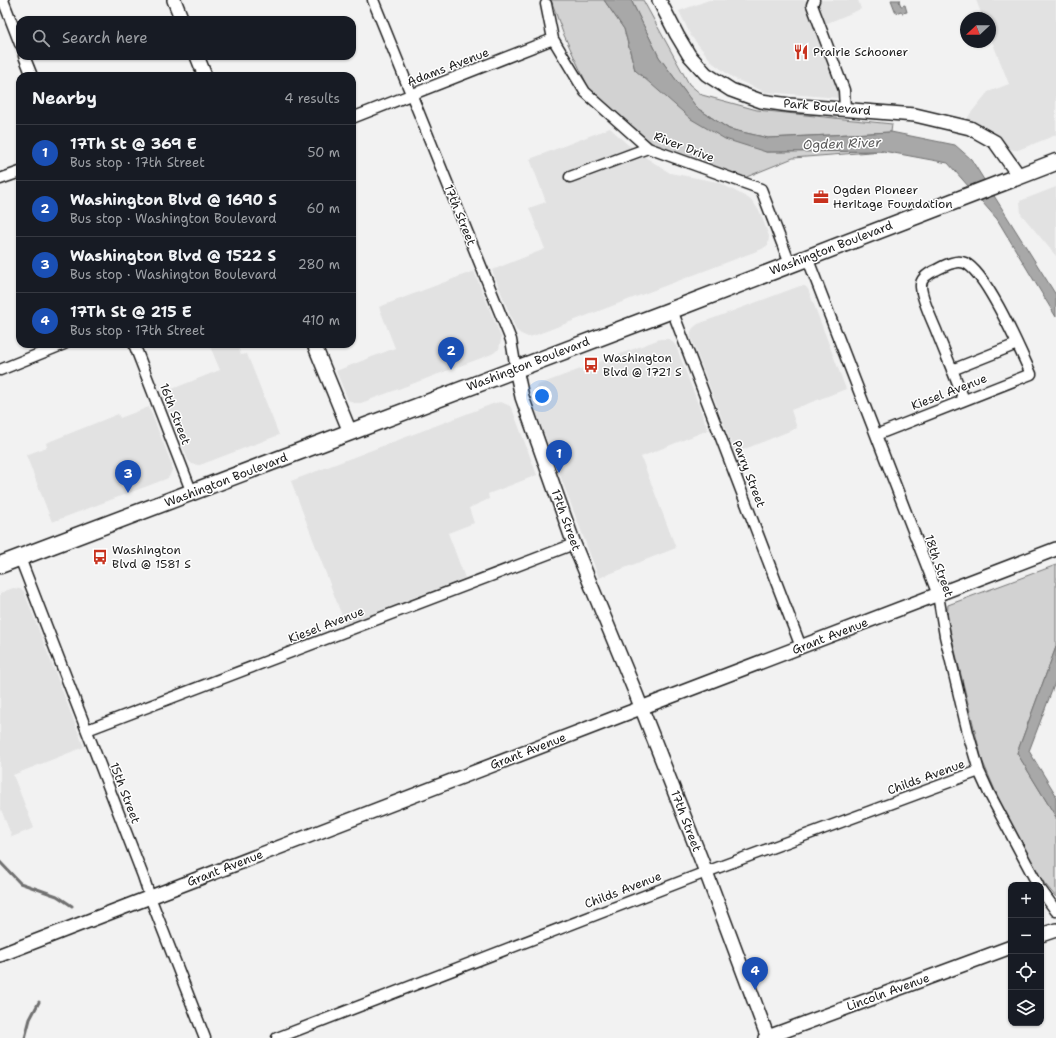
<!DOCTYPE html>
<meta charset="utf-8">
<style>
:root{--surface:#171b24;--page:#242831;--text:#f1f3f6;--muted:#9ea1a6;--line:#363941;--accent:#b45309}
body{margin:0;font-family:"Shantell Sans",sans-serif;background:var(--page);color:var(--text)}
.controls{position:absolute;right:12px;bottom:12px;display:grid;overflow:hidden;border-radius:8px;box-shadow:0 1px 3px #0004}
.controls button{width:36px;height:36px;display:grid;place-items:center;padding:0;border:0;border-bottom:1px solid var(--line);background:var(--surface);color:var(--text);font:20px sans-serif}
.compass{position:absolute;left:960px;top:12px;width:36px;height:36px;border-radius:50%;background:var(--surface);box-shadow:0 1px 3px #0004;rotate:248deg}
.you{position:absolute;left:542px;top:396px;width:14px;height:14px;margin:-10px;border:3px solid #fff;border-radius:50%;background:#1a73e8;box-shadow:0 0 0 6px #1a73e833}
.badge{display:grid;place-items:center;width:26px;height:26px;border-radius:50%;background:var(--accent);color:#fff;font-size:13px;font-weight:700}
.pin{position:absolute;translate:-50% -33px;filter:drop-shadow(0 1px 2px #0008)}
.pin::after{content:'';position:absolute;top:21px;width:14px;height:12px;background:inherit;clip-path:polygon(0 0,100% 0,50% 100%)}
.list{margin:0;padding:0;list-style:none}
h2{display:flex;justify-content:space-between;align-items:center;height:52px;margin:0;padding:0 16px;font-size:17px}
h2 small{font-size:13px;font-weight:400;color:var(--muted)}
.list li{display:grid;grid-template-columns:26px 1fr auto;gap:12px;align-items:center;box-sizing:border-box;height:56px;padding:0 16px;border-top:1px solid var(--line)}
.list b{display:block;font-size:15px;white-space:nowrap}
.list p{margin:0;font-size:13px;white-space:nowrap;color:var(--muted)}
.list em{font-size:13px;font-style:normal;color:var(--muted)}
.icon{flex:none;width:22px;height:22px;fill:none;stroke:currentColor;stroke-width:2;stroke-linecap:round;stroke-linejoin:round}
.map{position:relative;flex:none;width:1056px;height:1038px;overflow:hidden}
.search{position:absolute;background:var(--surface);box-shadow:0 1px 3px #0004;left:16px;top:16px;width:340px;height:44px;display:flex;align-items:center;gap:10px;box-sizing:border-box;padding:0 14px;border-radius:12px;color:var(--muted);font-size:15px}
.panel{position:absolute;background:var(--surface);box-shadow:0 1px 3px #0004;left:16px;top:72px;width:340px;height:276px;border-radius:12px}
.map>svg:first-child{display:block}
</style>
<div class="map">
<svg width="1056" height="1038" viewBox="0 0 1056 1038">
<rect width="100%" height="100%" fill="#f2f2f2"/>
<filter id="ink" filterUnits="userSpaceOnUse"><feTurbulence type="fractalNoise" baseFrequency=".025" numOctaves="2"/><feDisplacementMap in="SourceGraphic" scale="8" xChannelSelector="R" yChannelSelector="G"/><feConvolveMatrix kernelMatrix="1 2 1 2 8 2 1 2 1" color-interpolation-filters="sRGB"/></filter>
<g filter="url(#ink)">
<path fill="#e2e2e2" d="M 709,0 L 858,0 L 861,9 L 825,24 L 852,99 L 765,92 L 733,78 L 713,63 L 691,36 L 679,11 Z
M 976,0 L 1056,0 L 1056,135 L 1018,150 L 1014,150 L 1007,148 L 999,138 L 992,132 L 984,127 L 966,121 L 970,114 L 988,92 L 1009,84 L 990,36 L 990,18 L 983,18 Z
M 610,128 L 627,144 L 645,157 L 670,173 L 718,182 L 748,198 L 753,202 L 760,212 L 769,236 L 768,245 L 762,249 L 533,336 L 528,337 L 521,334 L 516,330 L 492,270 L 545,249 L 529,208 L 546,202 L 530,159 Z
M 1056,187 L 1056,256 L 1021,214 L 1020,201 Z
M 474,271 L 501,337 L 501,340 L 499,349 L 492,354 L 361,403 L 354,403 L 348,400 L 336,371 L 395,348 L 379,307 Z
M 800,286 L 805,286 L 808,289 L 846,389 L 791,410 L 797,428 L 735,453 L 691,338 L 691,332 L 693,328 L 698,324 Z
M 660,339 L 668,339 L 671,340 L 676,346 L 708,430 L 641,457 L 676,548 L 599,578 L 532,402 L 532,393 L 534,390 L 538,385 Z
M 209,344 L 237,344 L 241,355 L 247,354 L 279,435 L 200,465 L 198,465 L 192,464 L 188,460 L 162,393 L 220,370 Z
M 501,402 L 510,406 L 513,411 L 537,475 L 488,494 L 489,499 L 469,508 L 474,523 L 448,533 L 465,578 L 345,624 L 291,481 L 495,403 Z
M 149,407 L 172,465 L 172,470 L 169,477 L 166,479 L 52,522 L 26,455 L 47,447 L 46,443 L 118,414 L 120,418 Z
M 13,588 L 20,589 L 24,591 L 25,594 L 84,747 L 13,775 L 34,828 L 12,837 L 0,807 L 0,593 Z"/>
<path fill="#d2d2d2" stroke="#777" d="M 551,0 L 604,0 L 624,29 L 635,70 L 766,152 L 883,151 L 793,158 L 744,178 L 654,145 L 589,89 L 563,33 Z
M 631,0 L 643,0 L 689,84 L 702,95 L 757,110 L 892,124 L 891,132 L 768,138 L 729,129 L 697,108 L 659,57 Z
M 1056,565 L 1056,647 L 1017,753 L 1056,817 L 1056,897 L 1040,878 L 1001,804 L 982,760 L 947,618 L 948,605 Z"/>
<path fill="#a8a8a8" stroke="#707070" d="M 604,0 L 631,0 L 659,57 L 697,108 L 729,129 L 768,138 L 891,132 L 955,145 L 971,159 L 1056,295 L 1056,317 L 997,219 L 948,163 L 883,151 L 766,152 L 725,139 L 691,119 L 635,70 L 624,29 Z
M 891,0 L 901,0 L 899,1 L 901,6 L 905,5 L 907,12 L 902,13 L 901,11 L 896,13 Z
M 1056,647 L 1056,680 L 1029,751 L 1056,795 L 1056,817 L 1017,753 Z"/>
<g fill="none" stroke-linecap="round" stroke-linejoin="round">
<path stroke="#707070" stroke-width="3" d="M 0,862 L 20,883 L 57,896 L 72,906
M 25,1038 L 30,1019 L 39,1002"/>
<g stroke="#1c1c1c" stroke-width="13">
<path id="minor" d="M 3,0 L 20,44
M 373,0 L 511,340 L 516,369
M 814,0 L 812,5 L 844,90 L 845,109
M 546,4 L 553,39 L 585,92 L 648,148 L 761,189 L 790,264
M 24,56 L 32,76
M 352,118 L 553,39
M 570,177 L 648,148
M 0,179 L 20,172
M 807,257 L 938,595 L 945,636 L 968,733 L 979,771 L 989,793 L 1038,885
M 672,310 L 801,647
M 134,344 L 192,493
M 0,370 L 64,344
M 952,370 L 1017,344
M 876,435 L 1031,374 C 1020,350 987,273 965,263 C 956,259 944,266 936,270 C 929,273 920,278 921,287 C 922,299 931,318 936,330 C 945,353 955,376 964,400
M 20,558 L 143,876 L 150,897 L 205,1038
M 87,730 L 574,544
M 1041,890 L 1056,911
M 277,1038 L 706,872 L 979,771"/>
</g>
<g stroke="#1c1c1c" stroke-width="16">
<path id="tertiary" d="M 174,0 L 182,20
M 659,0 L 677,35 L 689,55 L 706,74 L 731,90 L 761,101 L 789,105 L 915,115 L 970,128 L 995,142 L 1019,176
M 197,56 L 205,76
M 314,344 L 350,432
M 516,369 L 522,397 L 574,544 L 636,694 L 706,872 L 768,1038
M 1041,935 L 1056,930
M 0,955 L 625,714 L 1056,549
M 765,1038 L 1011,947"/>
</g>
<g stroke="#1c1c1c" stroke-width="19">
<path id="primary" d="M 0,565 L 672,310 L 1056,162"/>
</g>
<use href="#minor" stroke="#fff" stroke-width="10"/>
<use href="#tertiary" stroke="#fff" stroke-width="13"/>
<use href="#primary" stroke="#fff" stroke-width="16"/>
</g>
</g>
<defs>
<g id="restaurant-bare" transform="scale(1.2)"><path d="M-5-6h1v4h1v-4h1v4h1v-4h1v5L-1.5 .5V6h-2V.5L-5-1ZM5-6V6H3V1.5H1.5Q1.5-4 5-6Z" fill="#c8321e" stroke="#fff" stroke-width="2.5" paint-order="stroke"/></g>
<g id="office-bare" transform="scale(1.2)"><path d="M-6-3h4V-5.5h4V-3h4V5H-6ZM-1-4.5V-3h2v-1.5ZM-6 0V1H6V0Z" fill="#c8321e" stroke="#fff" stroke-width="2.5" paint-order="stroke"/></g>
<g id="bus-bare" transform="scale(1.2)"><path d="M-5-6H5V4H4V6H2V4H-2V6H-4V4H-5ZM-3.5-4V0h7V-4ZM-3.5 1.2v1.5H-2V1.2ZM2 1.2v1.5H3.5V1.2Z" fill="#c8321e" stroke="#fff" stroke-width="2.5" paint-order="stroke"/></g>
</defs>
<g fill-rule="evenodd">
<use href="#restaurant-bare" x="801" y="52"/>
<use href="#office-bare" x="821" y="197"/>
<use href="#bus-bare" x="591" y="365"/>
<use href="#bus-bare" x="100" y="557"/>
</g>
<g text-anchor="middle" stroke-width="3" stroke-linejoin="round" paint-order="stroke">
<g font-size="12" fill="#1c1c1c" stroke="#fff" text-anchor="start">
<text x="813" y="56">Prairie Schooner</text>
<text x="833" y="194">Ogden Pioneer<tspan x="833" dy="14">Heritage Foundation</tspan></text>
<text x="603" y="362">Washington<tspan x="603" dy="14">Blvd @ 1721 S</tspan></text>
<text x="112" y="554">Washington<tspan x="112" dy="14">Blvd @ 1581 S</tspan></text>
</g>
<g font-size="12" fill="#1c1c1c" stroke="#fff">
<text transform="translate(448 67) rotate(-21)" y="4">Adams Avenue</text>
<text transform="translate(827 107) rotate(5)" y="4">Park Boulevard</text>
<text transform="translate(684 147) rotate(21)" y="4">River Drive</text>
<text transform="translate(460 215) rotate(68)" y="4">17th Street</text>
<text transform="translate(831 248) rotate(-21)" y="4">Washington Boulevard</text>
<text transform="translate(528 364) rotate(-21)" y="4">Washington Boulevard</text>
<text transform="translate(949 392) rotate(-21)" y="4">Kiesel Avenue</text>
<text transform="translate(175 414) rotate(69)" y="4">16th Street</text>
<text transform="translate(749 474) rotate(69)" y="4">Parry Street</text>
<text transform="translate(226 480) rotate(-21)" y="4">Washington Boulevard</text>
<text transform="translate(566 520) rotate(70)" y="4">17th Street</text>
<text transform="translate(939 566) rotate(71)" y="4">18th Street</text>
<text transform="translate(326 625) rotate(-21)" y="4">Kiesel Avenue</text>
<text transform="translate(830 636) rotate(-21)" y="4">Grant Avenue</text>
<text transform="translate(528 751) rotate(-21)" y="4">Grant Avenue</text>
<text transform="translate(926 777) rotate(-20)" y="4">Childs Avenue</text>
<text transform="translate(125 793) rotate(69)" y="4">15th Street</text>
<text transform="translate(686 821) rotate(69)" y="4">17th Street</text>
<text transform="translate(225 868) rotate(-21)" y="4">Grant Avenue</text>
<text transform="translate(623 890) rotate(-21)" y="4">Childs Avenue</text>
<text transform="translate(888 992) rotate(-20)" y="4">Lincoln Avenue</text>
</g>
<g font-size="13" font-style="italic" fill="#5b5b5b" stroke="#fff">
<text transform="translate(842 143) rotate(-2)" y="5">Ogden River</text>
</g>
</g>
</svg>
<div class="controls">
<button>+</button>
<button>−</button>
<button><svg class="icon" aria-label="locate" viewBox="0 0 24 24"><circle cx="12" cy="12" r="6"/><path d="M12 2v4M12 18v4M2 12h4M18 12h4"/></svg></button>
<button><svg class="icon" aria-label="layers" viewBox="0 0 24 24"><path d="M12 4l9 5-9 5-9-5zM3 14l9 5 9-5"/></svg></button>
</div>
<svg class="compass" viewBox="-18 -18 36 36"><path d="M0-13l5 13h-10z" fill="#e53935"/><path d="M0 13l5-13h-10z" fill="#9ea1a6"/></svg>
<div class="you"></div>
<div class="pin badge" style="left:559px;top:473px;background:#1a4fb4">1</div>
<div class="pin badge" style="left:451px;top:370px;background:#1a4fb4">2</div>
<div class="pin badge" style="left:128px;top:493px;background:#1a4fb4">3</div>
<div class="pin badge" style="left:755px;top:990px;background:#1a4fb4">4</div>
<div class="search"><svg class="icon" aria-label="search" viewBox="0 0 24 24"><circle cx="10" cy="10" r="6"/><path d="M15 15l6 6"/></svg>Search here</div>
<section class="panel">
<h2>Nearby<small>4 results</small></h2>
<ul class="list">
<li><span class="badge" style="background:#1a4fb4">1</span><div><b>17Th St @ 369 E</b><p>Bus stop · 17th Street</p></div><em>50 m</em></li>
<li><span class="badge" style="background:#1a4fb4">2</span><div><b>Washington Blvd @ 1690 S</b><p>Bus stop · Washington Boulevard</p></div><em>60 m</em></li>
<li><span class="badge" style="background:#1a4fb4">3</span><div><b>Washington Blvd @ 1522 S</b><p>Bus stop · Washington Boulevard</p></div><em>280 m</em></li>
<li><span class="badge" style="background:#1a4fb4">4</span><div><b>17Th St @ 215 E</b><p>Bus stop · 17th Street</p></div><em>410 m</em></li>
</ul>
</section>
</div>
